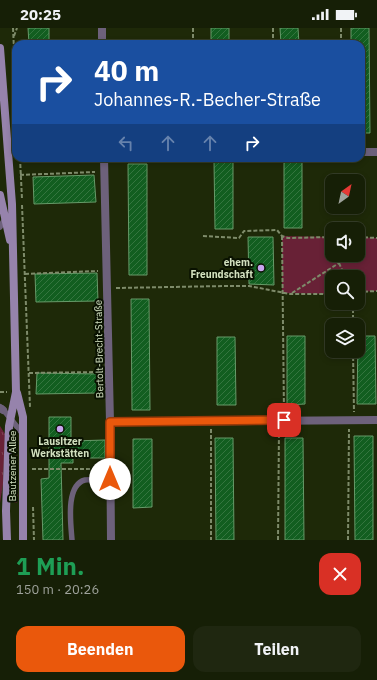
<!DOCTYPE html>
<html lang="de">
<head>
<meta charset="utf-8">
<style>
  :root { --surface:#161f06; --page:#1f2710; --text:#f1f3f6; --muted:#9ea29b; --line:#353d28; --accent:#ea580c }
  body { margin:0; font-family:"IBM Plex Sans",sans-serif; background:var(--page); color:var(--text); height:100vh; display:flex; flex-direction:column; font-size:15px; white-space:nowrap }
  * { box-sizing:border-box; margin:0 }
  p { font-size:13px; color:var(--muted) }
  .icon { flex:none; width:22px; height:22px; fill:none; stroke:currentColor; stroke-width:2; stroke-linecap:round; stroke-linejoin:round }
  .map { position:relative; height:512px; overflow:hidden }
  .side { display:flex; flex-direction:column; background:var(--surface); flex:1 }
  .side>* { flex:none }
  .top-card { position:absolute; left:12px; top:12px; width:353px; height:122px; border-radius:12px; box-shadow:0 2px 6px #0003,0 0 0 1px var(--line); background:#1a4fa0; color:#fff; overflow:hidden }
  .needle { width:26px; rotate:33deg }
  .controls { position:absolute; left:325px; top:146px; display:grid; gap:8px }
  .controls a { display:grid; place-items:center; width:40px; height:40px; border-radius:8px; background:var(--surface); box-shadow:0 2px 6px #0003,0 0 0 1px var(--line); font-size:20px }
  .pin { position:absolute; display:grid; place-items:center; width:34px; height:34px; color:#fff; margin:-17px; border-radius:8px; box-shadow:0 2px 6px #0006 }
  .me { position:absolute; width:44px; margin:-22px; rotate:0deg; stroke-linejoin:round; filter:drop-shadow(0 0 3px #0008) }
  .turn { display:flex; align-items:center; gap:14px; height:84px; padding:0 16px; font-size:18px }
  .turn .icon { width:52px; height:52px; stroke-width:2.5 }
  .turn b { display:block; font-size:28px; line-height:34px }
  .lanes { display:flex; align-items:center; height:38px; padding:0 16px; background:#0003; justify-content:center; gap:20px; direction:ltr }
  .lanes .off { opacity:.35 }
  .round { display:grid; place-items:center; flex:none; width:42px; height:42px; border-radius:12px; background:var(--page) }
  .summary { display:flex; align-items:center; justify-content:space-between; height:68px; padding:0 16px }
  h1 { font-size:24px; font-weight:800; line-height:30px; color:#1e9e55 }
  .button { display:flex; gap:8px; margin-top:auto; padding:8px 16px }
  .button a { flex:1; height:46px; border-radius:12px; background:var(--accent); color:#fff; font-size:16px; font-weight:800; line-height:46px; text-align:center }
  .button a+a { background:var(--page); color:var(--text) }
  .status { display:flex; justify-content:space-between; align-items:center; height:28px; padding:0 20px; background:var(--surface); direction:ltr }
  .status svg { height:11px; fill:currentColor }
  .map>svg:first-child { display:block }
  .grass { fill:url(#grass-tufts) }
  .park { fill:#682136 }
  .building { fill:url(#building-hatch); stroke:#669b69 }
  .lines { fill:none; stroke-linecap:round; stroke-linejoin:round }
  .path { stroke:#7e8b6a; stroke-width:2; stroke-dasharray:4 2; stroke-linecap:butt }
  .lane { stroke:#6d617b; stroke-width:5.5 }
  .street { stroke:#6d617b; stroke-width:8 }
  .secondary { stroke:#9683ac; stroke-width:8 }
  .route-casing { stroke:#983908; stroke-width:10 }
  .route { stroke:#ea580c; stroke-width:7 }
  .poi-dot { fill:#c8a5ee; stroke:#091100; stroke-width:1.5 }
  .labels { text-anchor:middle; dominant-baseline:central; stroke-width:4; stroke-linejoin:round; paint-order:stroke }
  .poi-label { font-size:10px; font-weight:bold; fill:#d2e0bf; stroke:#091100; text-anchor:end }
  .street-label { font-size:10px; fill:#d2e0bf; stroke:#091100 }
</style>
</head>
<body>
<div class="status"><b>20:25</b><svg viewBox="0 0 49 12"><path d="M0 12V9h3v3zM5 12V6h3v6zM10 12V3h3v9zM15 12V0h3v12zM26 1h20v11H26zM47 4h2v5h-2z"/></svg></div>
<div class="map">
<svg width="377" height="512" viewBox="0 0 377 512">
  <defs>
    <pattern id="grass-tufts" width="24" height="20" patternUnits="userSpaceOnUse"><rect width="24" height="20" fill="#682136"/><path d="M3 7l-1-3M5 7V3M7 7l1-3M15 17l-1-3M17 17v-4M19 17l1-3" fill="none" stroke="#7d4151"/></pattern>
    <pattern id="building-hatch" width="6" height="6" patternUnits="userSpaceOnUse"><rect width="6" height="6" fill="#125e20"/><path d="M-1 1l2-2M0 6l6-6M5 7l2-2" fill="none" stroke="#34753f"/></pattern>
  </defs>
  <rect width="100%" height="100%" fill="#1e2908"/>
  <path class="grass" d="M0,398L5,406L3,456L0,475Z
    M16,419L18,473L16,475L14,474L13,467Z"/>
  <path class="park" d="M282,208L332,209V227H358V209L377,210V263L358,264V249H332V266L282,265Z"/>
  <path class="building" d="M28,0H49V16H29Z
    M211,0H229V16H211Z
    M280,0H298L299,16H281Z
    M351,0H369L370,105H361V16H351Z
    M284,132H302V200H284Z
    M214,133H233V201H215Z
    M128,136H147V247H129Z
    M94,147L96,174L34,176L33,149Z
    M248,209H273L274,257L249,256Z
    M97,245L98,273L36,274L35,246Z
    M131,271H149L150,382H132Z
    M287,308H305V376L287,377Z
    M358,308H375L376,376H357Z
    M217,309H235L236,377H217Z
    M37,345L99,346L98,365L36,366Z
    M49,389H71V413L105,412V430H73V435H61L63,512H43L41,451L49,450Z
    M354,408H373V512H355Z
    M215,410H233L234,512H216Z
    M285,410H303L304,512H285Z
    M133,411H152V479L133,480Z"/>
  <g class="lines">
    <path class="path" d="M13,0L16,65
      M193,0V16
      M273,0V16
      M341,0V16
      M14,8L17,0
      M20,130L22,171
      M20,147L95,144
      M22,177L30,379
      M203,208L239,210L244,203L277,202L282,208L288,210L332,209
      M282,208L284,385
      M358,209L377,210
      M339,235L345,249
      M25,246L98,243
      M116,260L225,258H249L290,266H332
      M358,264L377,263
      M292,265L339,235L342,227
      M353,275V297
      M353,323L354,384
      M29,345L100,344
      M0,364H7
      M211,401V512
      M32,441H103
      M33,479L34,512
      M278,512L279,401
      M348,512L349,401"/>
    <path class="lane" d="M0,199L6,189
      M2,380L22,405
      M72,512C71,497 65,457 85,452C93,451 102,452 110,451"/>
    <path class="street" d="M102,0V16
      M361,124H377
      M104,130L110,394L111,512
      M0,380L3,382
      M110,394L377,392"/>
    <path class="secondary" d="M0,20L12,176L16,364L9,398L6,483L7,512
      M0,167L10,212
      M17,365L23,389V512"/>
  </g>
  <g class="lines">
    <g class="route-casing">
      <path id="route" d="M110,451V394L284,392"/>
    </g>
    <use href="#route" class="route"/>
  </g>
  <g class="poi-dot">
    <circle cx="261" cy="240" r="4"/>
    <circle cx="60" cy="401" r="4"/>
  </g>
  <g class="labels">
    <g class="poi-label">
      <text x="253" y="234">ehem.<tspan x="253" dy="12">Freundschaft</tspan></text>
      <text x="60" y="413" text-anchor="middle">Lausitzer<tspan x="60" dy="12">Werkstätten</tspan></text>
    </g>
    <g class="street-label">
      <text transform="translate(99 321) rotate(-91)">Bertolt-Brecht-Straße</text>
      <text transform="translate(12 438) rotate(-90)">Bautzener Allee</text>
    </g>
  </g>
</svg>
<div class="controls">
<a><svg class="needle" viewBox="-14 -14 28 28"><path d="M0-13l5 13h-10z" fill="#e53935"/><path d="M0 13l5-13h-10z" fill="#9ea29b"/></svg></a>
<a><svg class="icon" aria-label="sound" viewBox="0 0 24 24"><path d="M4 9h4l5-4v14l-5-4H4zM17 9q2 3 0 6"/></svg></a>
<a><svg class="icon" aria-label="search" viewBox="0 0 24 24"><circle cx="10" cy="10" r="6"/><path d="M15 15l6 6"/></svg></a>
<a><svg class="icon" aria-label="layers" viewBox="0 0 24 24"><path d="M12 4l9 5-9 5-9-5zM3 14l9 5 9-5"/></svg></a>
</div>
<div class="pin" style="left:284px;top:392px;background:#d93025"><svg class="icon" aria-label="arrive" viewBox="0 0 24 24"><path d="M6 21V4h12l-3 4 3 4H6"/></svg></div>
<svg class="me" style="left:110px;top:451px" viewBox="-20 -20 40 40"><circle r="19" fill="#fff"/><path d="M0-13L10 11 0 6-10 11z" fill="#ea580c"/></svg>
<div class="top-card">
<div class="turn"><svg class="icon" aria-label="right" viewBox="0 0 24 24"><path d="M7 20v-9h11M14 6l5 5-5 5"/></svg><div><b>40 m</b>Johannes-R.-Becher-Straße</div></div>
<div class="lanes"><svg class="icon off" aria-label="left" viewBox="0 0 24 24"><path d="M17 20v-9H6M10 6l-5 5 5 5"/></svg><svg class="icon off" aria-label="ahead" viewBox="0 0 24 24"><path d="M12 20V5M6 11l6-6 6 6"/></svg><svg class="icon off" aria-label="ahead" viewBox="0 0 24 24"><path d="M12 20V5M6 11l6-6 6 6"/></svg><svg class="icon" aria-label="right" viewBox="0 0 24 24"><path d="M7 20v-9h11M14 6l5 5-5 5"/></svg></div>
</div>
</div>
<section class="side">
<div class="summary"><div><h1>1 Min.</h1><p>150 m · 20:26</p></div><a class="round" style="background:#d93025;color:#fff"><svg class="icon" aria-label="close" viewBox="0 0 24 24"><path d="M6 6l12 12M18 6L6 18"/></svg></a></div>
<div class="button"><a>Beenden</a><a>Teilen</a></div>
</section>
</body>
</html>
